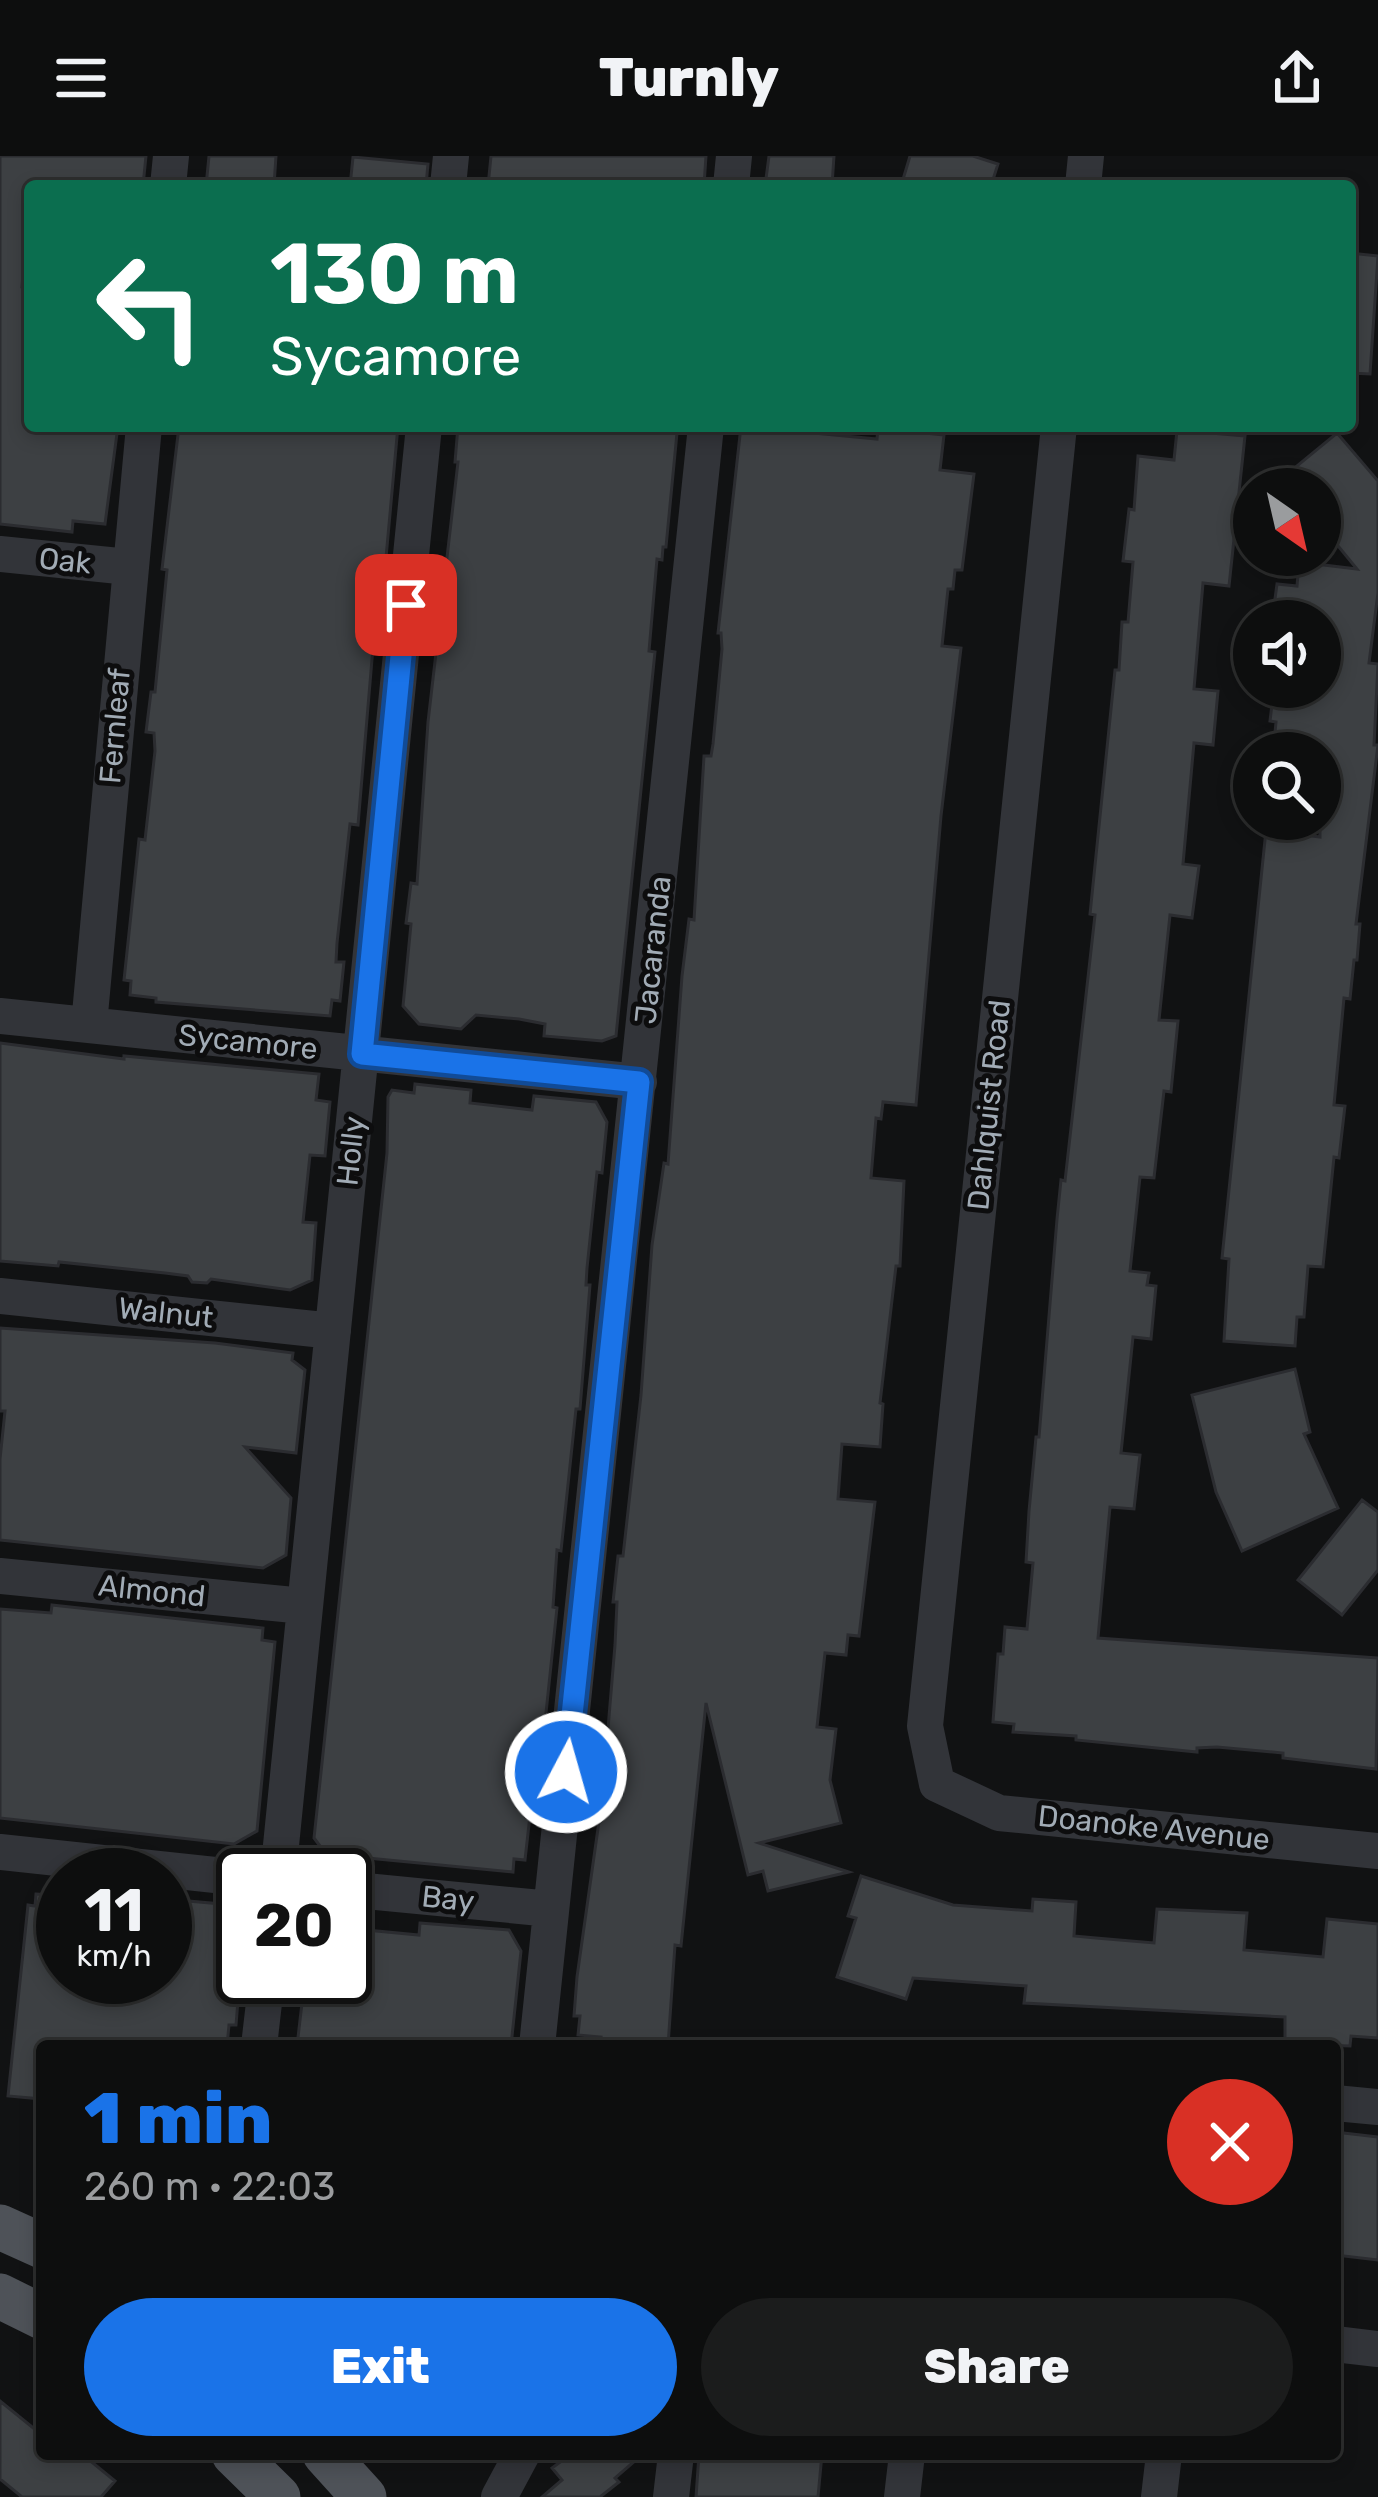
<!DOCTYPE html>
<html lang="en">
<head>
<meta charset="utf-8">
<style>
  :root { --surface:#0d0e0e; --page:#1b1c1c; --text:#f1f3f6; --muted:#9a9c9e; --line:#2d2e2e; --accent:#1a73e8 }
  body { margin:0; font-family:Rubik,sans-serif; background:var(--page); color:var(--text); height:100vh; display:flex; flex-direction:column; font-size:45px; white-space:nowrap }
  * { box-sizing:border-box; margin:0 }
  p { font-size:39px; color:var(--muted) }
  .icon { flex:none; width:66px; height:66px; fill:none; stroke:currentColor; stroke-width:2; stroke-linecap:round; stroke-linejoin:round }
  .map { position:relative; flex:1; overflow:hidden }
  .side { position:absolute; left:36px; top:1884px; width:1305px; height:420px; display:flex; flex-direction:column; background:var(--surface); border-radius:12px; box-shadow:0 6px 18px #0003,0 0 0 3px var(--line) }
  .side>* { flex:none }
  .banner { position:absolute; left:24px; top:24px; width:1332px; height:252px; border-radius:12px; box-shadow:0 6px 18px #0003,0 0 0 3px var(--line); background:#0b6e4f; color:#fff; overflow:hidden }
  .needle { width:78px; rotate:146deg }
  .controls { position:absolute; left:1233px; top:312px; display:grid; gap:24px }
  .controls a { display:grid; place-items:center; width:108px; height:108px; border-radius:50%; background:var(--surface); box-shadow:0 6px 18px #0003,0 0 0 3px var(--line); font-size:60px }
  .speed { position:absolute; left:36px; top:1692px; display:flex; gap:24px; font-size:60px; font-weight:700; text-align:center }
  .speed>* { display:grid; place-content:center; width:156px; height:156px; border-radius:50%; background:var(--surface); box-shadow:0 6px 18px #0003,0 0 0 3px var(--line); line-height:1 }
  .speed small { font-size:30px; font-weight:400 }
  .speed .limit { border:6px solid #111; border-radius:18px; background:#fff; color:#111 }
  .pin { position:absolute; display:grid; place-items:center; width:102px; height:102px; color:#fff; margin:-51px; border-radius:24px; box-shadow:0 6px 18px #0006 }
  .me { position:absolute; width:132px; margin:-66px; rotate:6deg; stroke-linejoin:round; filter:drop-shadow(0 0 9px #0008) }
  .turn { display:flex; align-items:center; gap:42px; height:252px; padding:0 48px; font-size:54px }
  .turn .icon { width:156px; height:156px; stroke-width:2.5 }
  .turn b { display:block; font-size:84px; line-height:102px }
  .round { display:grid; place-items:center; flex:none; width:126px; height:126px; border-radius:63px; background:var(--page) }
  .headline { display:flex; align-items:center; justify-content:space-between; height:204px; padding:0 48px }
  h1 { font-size:72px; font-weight:800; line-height:90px; color:var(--accent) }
  .cta { display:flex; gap:24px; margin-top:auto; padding:24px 48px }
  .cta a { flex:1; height:138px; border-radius:72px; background:var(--accent); color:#fff; font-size:48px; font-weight:800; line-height:138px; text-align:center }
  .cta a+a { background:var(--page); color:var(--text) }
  header { display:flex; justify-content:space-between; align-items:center; height:156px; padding:0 48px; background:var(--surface); font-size:54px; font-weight:800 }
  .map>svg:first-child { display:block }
  .building { fill:#3d4043; stroke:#2b2c30; stroke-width:3 }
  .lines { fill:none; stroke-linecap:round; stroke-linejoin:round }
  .minor { stroke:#323439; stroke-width:36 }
  .major { stroke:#4e5258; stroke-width:45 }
  .route-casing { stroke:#114b97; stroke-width:30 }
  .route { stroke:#1a73e8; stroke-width:21 }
  .labels { text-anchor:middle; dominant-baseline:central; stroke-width:10; stroke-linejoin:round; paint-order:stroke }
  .street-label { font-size:30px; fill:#a1abb5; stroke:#0d0d0e }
</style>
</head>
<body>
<header><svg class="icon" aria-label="menu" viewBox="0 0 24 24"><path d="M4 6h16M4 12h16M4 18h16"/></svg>Turnly<svg class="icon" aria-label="share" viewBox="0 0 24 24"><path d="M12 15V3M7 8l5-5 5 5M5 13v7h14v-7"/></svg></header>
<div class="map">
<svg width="1378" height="2341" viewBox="0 0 1378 2341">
  <rect width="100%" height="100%" fill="#111213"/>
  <path class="building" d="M0,0H146L143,30H30L22,131L30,132V270H118L105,368L73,365L72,376L0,368Z
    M209,0H276L274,30H206Z
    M491,0H706L704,30H488Z
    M769,0H834L832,30H765Z
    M910,0H973L998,8L991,30H901Z
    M353,1L428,8L426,30H350Z
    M1350,97L1378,100L1370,218L1350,217Z
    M179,270H398L381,457L376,456L358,669L350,668L337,787L336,806H344L340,845L332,844L330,860L156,846V842L130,839L131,825L124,824L139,683L145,684L155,595L154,577L146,576L151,536H155L167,414L162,413Z
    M458,270H608L677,277L666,391H663L662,404L657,403L649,495L655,496L616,880L602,885L544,880L545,868L519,863L476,859L461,873L419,868L403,850L411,768L406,767L411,727L417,728L428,566L458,306H455Z
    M741,270L877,283L878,272L944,279L940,314L974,318L962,414H955L953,433H948L942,490L961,492L941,660L916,949L883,946L881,963L876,962L871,1022L904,1025L900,1110H896L880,1247L883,1248L880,1291L842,1288L838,1343L875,1346L859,1480L848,1479L846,1499L825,1497L817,1571L836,1573L830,1624L841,1667L759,1687L849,1716L768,1735L763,1715L748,1719L706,1547L681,1790L675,1789L668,1890H600L601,1881L578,1879L580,1860H574L577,1821L602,1644L615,1489L617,1446H613L618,1400H623L641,1239L652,1089L664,1007L668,1008L682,820L689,763L694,764L704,600H711L713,588L722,493L721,477H718Z
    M1177,274L1245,280L1229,430L1203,427L1194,533L1218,535L1213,589L1194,587L1183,708L1199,710L1192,762L1170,759L1159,864L1178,865L1171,936L1164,935L1154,1022L1140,1021L1130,1115L1149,1117L1147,1129L1156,1130L1151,1183L1133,1181L1121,1297L1140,1299L1134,1353L1110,1351L1098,1482L1378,1502L1376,1613L1283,1602V1597L1217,1591L1197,1592V1596L1076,1584V1580L1013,1576L1014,1568L993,1566L998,1498H1003L1005,1471L1027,1473L1033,1407L1026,1406L1029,1355L1036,1281H1039L1057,1063L1061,1024L1065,1025L1084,857L1095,759L1090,758L1115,514H1119L1122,466H1128L1133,406L1123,405L1129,353L1134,354L1138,300L1174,304Z
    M1337,277L1378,325V437L1369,507L1378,508L1374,589H1378L1356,768H1360L1357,804H1354L1350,843L1344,842L1334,949L1345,950L1339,1002L1334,1001L1323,1111L1308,1110L1304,1161H1297L1295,1190L1224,1185L1229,1103L1222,1102L1266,674L1320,681V597H1273L1276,566L1270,565L1274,531H1320V465H1272L1277,428L1297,430L1299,406L1357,413L1320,368V333H1269Z
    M0,887L124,903V900L319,918L316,944L330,946L325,1000L310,999L303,1066L316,1067L312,1124L290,1134L211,1123L207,1127L192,1126L188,1120L165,1117L59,1106L58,1110L0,1105Z
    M415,928L471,934L470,947L532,954L534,940L596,946L607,966L602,1017L597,1016L587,1112L586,1129H590L580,1253H576L561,1395L557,1394L553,1451L557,1452L539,1624H534L525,1704L514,1703L513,1716L326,1698L314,1682L387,997L388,941L392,934L414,937Z
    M0,1172L215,1187L293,1197L292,1204L305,1214L296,1297L245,1291L291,1342L286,1399L263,1412L0,1384V1303L5,1255H0Z
    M1295,1213L1310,1276L1304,1278L1338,1352L1242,1395L1216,1336L1192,1239Z
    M1362,1344L1378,1356V1414L1342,1459L1298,1424Z
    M52,1449L263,1472L262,1484L275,1486L257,1675L234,1688L0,1662V1453L51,1457Z
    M861,1720L953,1749L1032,1755L1033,1743L1076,1746L1074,1780L1096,1782L1154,1787L1157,1753L1247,1757L1244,1794L1323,1801L1327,1763L1378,1768V1882L1351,1880L1350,1890L1285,1888V1861L1024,1847L1026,1830L913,1822L906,1843L837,1821L856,1762L848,1760Z
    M36,1738L63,1740V1821H165V1743L233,1749L243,1761V1784L236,1869H229L227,1890H42V1943L8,1940L28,1749L35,1750Z
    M420,1767L509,1774L521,1795L511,1890H297L305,1821H345V1772L419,1779Z
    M1335,1976L1378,1981V2104L1335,2099Z
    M0,2245L42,2279V2298H82L115,2325L101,2341H22L0,2323Z
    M571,2298H643L615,2322L619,2326L600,2341H542L562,2324L552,2312Z
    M699,2298H822L818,2341H696Z"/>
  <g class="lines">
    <path class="minor" d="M168,30L171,0
      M448,30L451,0
      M731,30L734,0
      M1083,30L1086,0
      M1059,270L925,1570L937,1628L999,1657L1378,1695
      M0,398L129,411
      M0,860L639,926
      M89,869L144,270
      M0,1140L333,1175
      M0,1420L304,1450
      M0,1696L243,1722
      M278,1719L424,270
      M345,1733L551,1753
      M259,1890L267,1821
      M537,1890L706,270
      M1335,1947L1378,1951
      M1335,2188L1378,2193
      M499,2341L522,2298
      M671,2341L676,2298
      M902,2341L907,2298
      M1159,2341L1164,2298"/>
    <path class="major" d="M0,2071L42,2090
      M0,2140L42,2161
      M234,2298L278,2341
      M325,2298L364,2341"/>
  </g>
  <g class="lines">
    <g class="route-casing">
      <path id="route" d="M406,449L362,898L639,926L566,1616"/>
    </g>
    <use href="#route" class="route"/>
  </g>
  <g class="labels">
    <g class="street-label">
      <text transform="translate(65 405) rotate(6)">Oak</text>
      <text transform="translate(115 570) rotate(-85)">Fernleaf</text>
      <text transform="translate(653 794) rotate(-84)">Jacaranda</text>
      <text transform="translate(248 886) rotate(6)">Sycamore</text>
      <text transform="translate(989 949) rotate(-84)">Dahlquist Road</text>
      <text transform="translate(351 995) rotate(-84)">Holly</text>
      <text transform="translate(166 1157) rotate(6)">Walnut</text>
      <text transform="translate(152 1435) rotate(6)">Almond</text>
      <text transform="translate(1154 1672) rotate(6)">Doanoke Avenue</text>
      <text transform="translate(448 1743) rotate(6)">Bay</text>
    </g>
  </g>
</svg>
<div class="controls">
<a><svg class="needle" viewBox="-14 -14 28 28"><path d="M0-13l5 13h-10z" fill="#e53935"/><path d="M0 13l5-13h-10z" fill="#9a9c9e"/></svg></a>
<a><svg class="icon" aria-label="sound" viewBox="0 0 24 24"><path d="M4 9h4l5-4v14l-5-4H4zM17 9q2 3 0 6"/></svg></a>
<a><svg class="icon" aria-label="search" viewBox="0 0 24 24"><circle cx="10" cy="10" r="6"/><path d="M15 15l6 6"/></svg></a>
</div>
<div class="speed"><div>11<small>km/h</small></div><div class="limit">20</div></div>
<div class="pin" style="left:406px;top:449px;background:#d93025"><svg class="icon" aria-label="arrive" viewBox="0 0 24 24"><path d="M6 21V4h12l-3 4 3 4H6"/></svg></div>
<svg class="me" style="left:566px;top:1616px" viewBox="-20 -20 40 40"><circle r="17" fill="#1a73e8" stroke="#fff" stroke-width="3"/><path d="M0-11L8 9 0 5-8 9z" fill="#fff"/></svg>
<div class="banner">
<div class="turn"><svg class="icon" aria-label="left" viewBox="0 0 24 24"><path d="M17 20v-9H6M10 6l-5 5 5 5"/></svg><div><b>130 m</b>Sycamore</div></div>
</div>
<section class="side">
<div class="headline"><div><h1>1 min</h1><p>260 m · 22:03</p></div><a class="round" style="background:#d93025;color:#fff"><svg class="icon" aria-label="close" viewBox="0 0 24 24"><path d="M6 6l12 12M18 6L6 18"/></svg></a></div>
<div class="cta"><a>Exit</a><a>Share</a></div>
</section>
</div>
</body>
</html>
